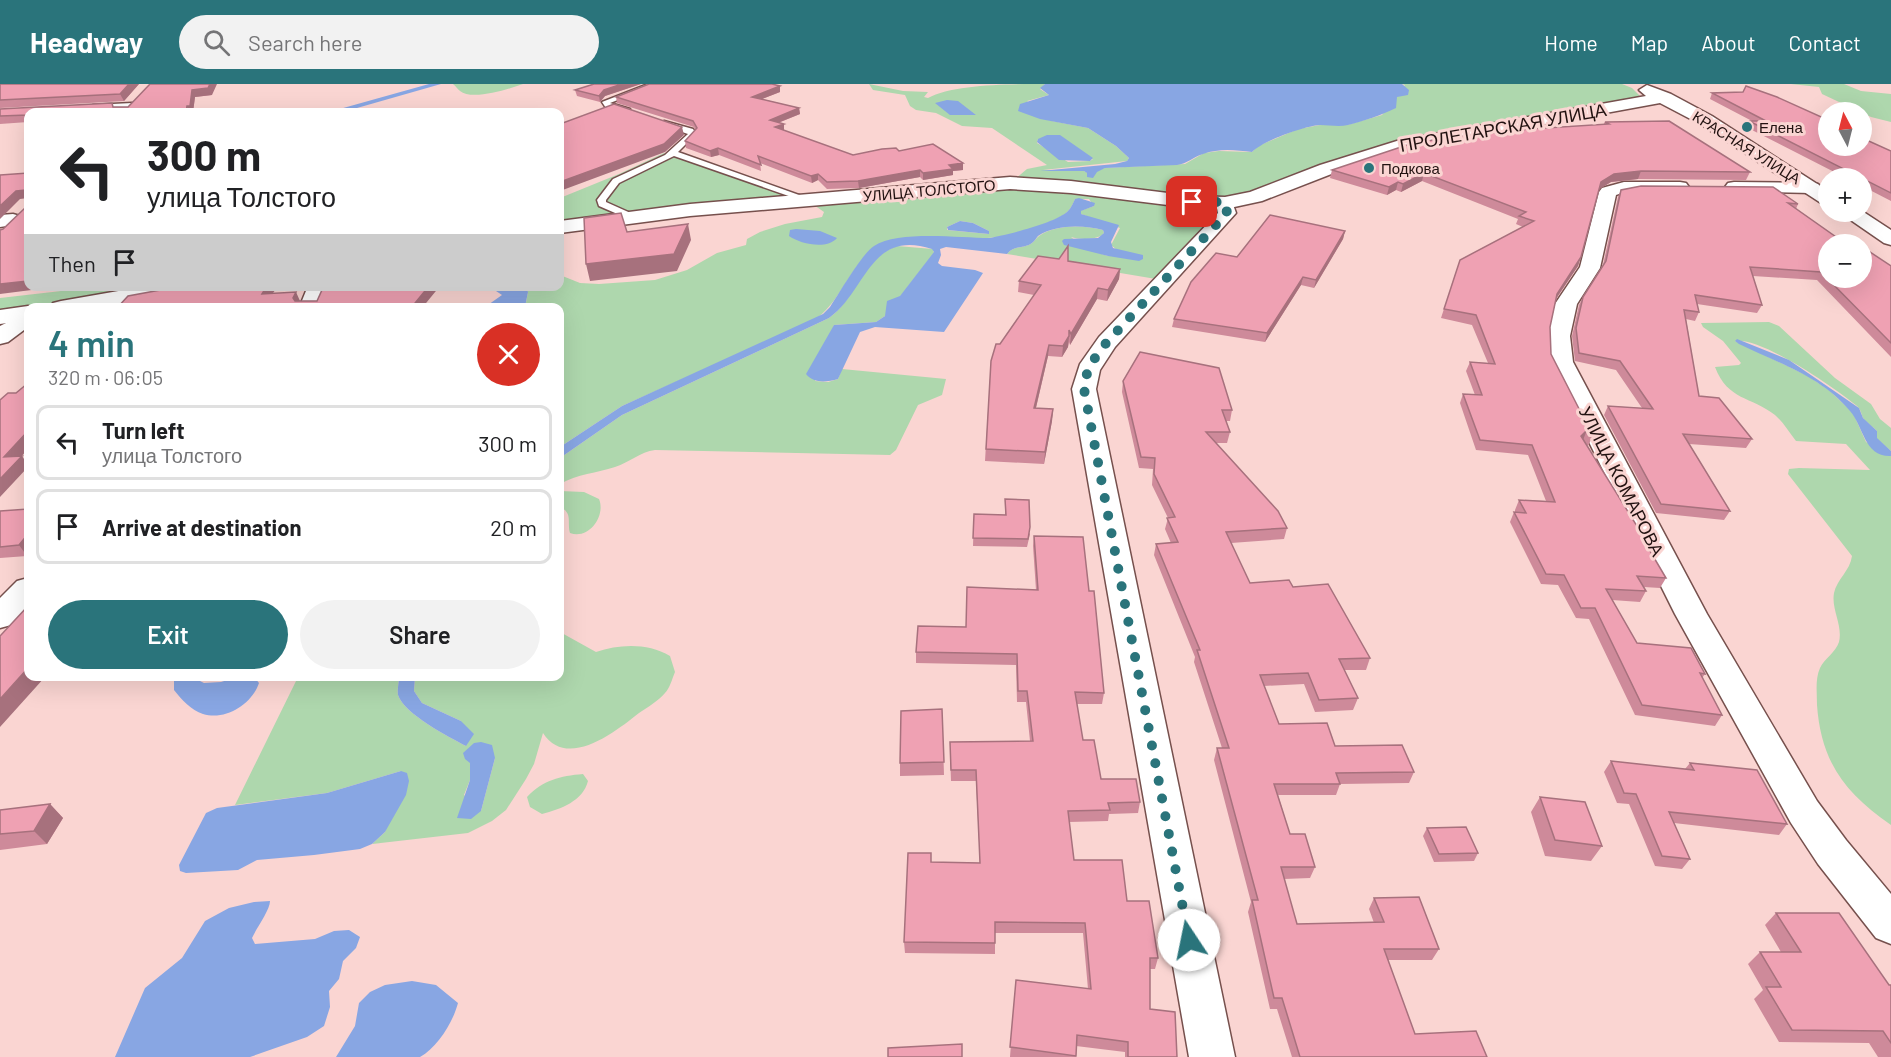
<!DOCTYPE html>
<html lang="en">
<head>
<meta charset="utf-8">
<style>
  :root { --surface:#fff; --page:#f2f2f2; --text:#202124; --muted:#757577; --line:#e0e0e0; --accent:#2a747b }
  body { margin:0; font-family:Barlow,sans-serif; background:var(--page); color:var(--text); height:100vh; display:flex; flex-direction:column; font-size:22px; white-space:nowrap }
  * { box-sizing:border-box; margin:0 }
  p { font-size:20px; color:var(--muted) }
  .icon { flex:none; width:33px; height:33px; fill:none; stroke:currentColor; stroke-width:2; stroke-linecap:round; stroke-linejoin:round }
  .map { position:relative; flex:1; overflow:hidden }
  .side { position:absolute; left:24px; top:219px; width:540px; height:378px; display:flex; flex-direction:column; background:var(--surface); border-radius:12px; box-shadow:0 6px 24px #0002 }
  .side>* { flex:none }
  .hud { position:absolute; left:24px; top:24px; width:540px; height:183px; border-radius:12px; box-shadow:0 6px 24px #0002; background:#fff; color:var(--text); overflow:hidden }
  .needle { width:39px; rotate:353deg }
  .tools { position:absolute; left:1818px; top:18px; display:grid; gap:12px }
  .tools a { display:grid; place-items:center; width:54px; height:54px; border-radius:50%; background:var(--surface); box-shadow:0 6px 24px #0002; font-size:30px }
  .pin { position:absolute; display:grid; place-items:center; width:51px; height:51px; color:#fff; margin:-26px; border-radius:12px; box-shadow:0 3px 9px #0006 }
  .me { position:absolute; width:66px; margin:-33px; rotate:349deg; stroke-linejoin:round; filter:drop-shadow(0 0 4px #0008) }
  .turn { display:flex; align-items:center; gap:21px; height:126px; padding:0 24px; font-size:27px }
  .turn .icon { width:78px; height:78px; stroke-width:2.5 }
  .turn b { display:block; font-size:42px; line-height:51px }
  .then { display:flex; align-items:center; height:57px; padding:0 24px; background:#0003; gap:12px; font-size:22px }
  .round { display:grid; place-items:center; flex:none; width:63px; height:63px; border-radius:32px; background:var(--page) }
  .headline { display:flex; align-items:center; justify-content:space-between; height:102px; padding:0 24px }
  h1 { font-size:36px; font-weight:600; line-height:45px; color:var(--accent) }
  .action { display:flex; gap:12px; margin-top:auto; padding:12px 24px }
  .action a { flex:1; height:69px; border-radius:36px; background:var(--accent); color:#fff; font-size:24px; font-weight:600; line-height:69px; text-align:center }
  .action a+a { background:var(--page); color:var(--text) }
  ul { padding:0; list-style:none }
  li { display:flex; align-items:center; gap:18px; height:75px; margin:0 12px 9px; padding:0 12px; border:3px solid var(--line); border-radius:12px }
  li div { flex:1 }
  li b { display:block; font-size:22px }
  li em { font-style:normal }
  header { display:flex; align-items:center; gap:36px; box-sizing:border-box; height:84px; padding:0 30px; background:var(--accent); color:#fff }
  header strong { font-size:28px }
  nav { display:flex; gap:33px; margin-inline-start:auto; font-size:21px }
  .search { width:420px; height:54px; background:var(--page); display:flex; align-items:center; gap:15px; box-sizing:border-box; padding:0 21px; border-radius:33px; color:var(--muted); font-size:22px }
  .map>svg:first-child { display:block }
  .green { fill:#aed7ad; fill-rule:evenodd }
  .water { fill:#88a6e3 }
  .lines { fill:none; stroke-linecap:round; stroke-linejoin:round }
  .lane-casing { stroke:#76504d; stroke-width:3 }
  .street-casing { stroke:#76504d; stroke-width:3 }
  .secondary-casing { stroke:#76504d; stroke-width:3 }
  .lane { fill:#fff; fill-rule:evenodd }
  .street { fill:#fff; fill-rule:evenodd }
  .secondary { fill:#fff; fill-rule:evenodd }
  .wall { fill:#ce8a9a }
  .shaded-wall { fill:#a7717d }
  .building { fill:#efa1b3; stroke:#a7717d; stroke-width:1.5 }
  .route { stroke:#2a747b; stroke-width:10; stroke-dasharray:0 18 }
  .poi-dot { fill:#2a747b; stroke:#fad5d2; stroke-width:2 }
  .labels { text-anchor:middle; dominant-baseline:central; stroke-width:6; stroke-linejoin:round; paint-order:stroke }
  .far-poi-label { font-size:15px; fill:#221211; stroke:#fad5d2; text-anchor:start }
  .far-street-label { font-size:15px; fill:#221211; stroke:#fad5d2 }
  .street-label { font-size:18px; fill:#221211; stroke:#fad5d2 }
</style>
</head>
<body>
<header>
<strong>Headway</strong>
<div class="search"><svg class="icon" aria-label="search" viewBox="0 0 24 24"><circle cx="10" cy="10" r="6"/><path d="M15 15l6 6"/></svg>Search here</div>
<nav><a>Home</a><a>Map</a><a>About</a><a>Contact</a></nav>
</header>
<div class="map">
<svg width="1891" height="973" viewBox="0 0 1891 973">
  <rect width="100%" height="100%" fill="#fad5d2"/>
  <path class="green" d="M448,0H523C509,5 472,17 460,7C457,5 456,2 453,0Z
    M869,0L903,7L928,8L924,13L928,14C952,0 1013,0 1045,0L1040,5L1049,11L1027,17L1052,37L1088,44L1116,62L1129,74L1127,77L1043,86L1084,87L1088,89L1105,84L1185,80L1204,69L1219,67L1252,68L1258,62L1298,45L1320,41H1347L1382,31L1405,1L1402,0H1622L1632,4L1640,12L1636,15L1415,54L1246,112L1223,115L1014,96L1027,85L1047,81L992,44L962,42L936,29L916,26L910,22L905,11L873,6ZM1038,55L1093,75L1090,77L1068,78L1037,59Z
    M1791,0H1844L1861,7L1891,10V38L1871,33L1822,10L1819,3Z
    M664,69L796,114L643,128L560,140V114L619,90Z
    M1019,102L1201,123L1207,125L1214,134L1156,195L1007,170C1014,161 1024,165 1032,159C1035,157 1036,154 1039,152C1056,140 1084,141 1103,146L1104,149C1099,156 1080,156 1071,153L1086,165L1108,172L1117,166L1111,161L1120,144L1081,130L1080,127L1094,122L1089,115H1075C1073,120 1070,126 1065,130C1049,141 1007,153 987,154C956,156 927,150 896,155C854,161 847,215 814,236L622,322L560,363V224H525L528,208L526,203L560,202V191L580,199L599,200L655,196L687,186L717,169L746,161L747,155L760,148L785,140L822,133L824,128L811,119ZM960,137L973,139L989,147V150L947,146V143Z
    M897,162L933,165L934,169L885,232L876,238L834,241L815,297L828,298L838,295L842,285L946,295L942,311L918,321L896,366L890,371L655,366C640,368 630,378 615,383C597,389 577,390 560,400V374L622,331L829,234C856,215 863,173 897,162Z
    M96,203H172L0,229V214Z
    M1769,238L1779,242L1835,294L1871,320L1880,335L1891,344V367L1876,354L1877,347C1873,343 1866,338 1863,334C1861,329 1861,326 1857,322C1835,304 1762,253 1735,257L1808,292L1830,307L1853,329L1866,358L1891,372V741C1845,709 1821,678 1817,621C1817,609 1815,595 1820,584C1824,575 1836,568 1839,558C1843,541 1831,525 1834,509C1837,495 1850,487 1852,472L1788,390L1789,385L1799,384L1870,386L1846,360L1796,357C1789,348 1783,338 1775,331C1751,312 1728,317 1715,283L1739,281L1741,279L1723,257L1703,243L1701,239Z
    M560,407L584,408L599,415C606,432 589,456 570,449C567,438 573,429 560,423Z
    M560,548L596,568C620,560 648,559 670,572L675,588C672,595 670,604 665,609C658,617 648,623 639,629C615,648 567,686 543,649L534,680L526,695L506,726L492,737L468,749L372,760L385,748L401,687L327,709L235,721L298,593H399C399,598 397,606 398,611C404,630 449,653 466,662L461,637L422,619L414,607L415,593L560,592ZM495,674L481,727L464,711L470,696V679Z
    M583,690L588,697C583,717 561,725 542,730L530,723L527,713C543,696 560,692 583,690Z"/>
  <path class="water" d="M429,0H441L343,28H329Z
    M1045,0H1402L1409,6L1408,11L1397,13L1396,24C1382,31 1363,37 1348,41C1339,43 1329,41 1320,41C1304,42 1263,57 1252,68C1236,66 1219,64 1203,70C1193,73 1187,80 1177,81L1105,84L1097,88L1093,94L1087,93V89L1084,87H1040L1115,80L1127,77L1129,74L1116,62L1088,44L1040,35L1018,27L1020,20L1049,11L1040,4Z
    M947,16L958,17L976,31H950L935,19Z
    M1047,51H1060L1093,74L1090,77L1059,76L1037,58L1038,55Z
    M1079,114L1095,119L1094,122L1081,127V130L1119,141L1111,158L1113,164L1143,171V175L1139,177L1108,172L1064,161L1062,157L1064,155L1098,154L1104,149L1103,146C1084,141 1056,140 1038,152C1036,154 1035,157 1032,159C1024,165 1014,161 1007,170L946,163L940,165L941,171L938,179L942,182L975,186L983,189L944,248L875,243L860,248L838,295C827,298 814,300 806,290L834,241L876,238L885,232L887,217L900,212L934,168L932,165C869,145 867,207 829,234L622,331L560,374V363L622,322L823,230L830,223C840,208 861,171 874,162C898,146 960,154 989,154C1006,151 1056,139 1068,127C1071,124 1073,119 1075,115Z
    M960,137L973,139L989,147V150L948,146L947,143Z
    M796,145L820,147L837,154C827,166 800,160 789,152L790,146Z
    M490,203H526L528,208L525,223H485L502,211Z
    M1737,255L1789,276L1859,324L1863,334L1877,347V354L1891,367V372C1864,373 1864,343 1850,327C1821,292 1778,279 1739,260L1735,257Z
    M163,593H192L204,599L221,598L237,593H254L259,599C252,620 226,637 203,630C191,626 182,616 174,606V597Z
    M399,593H415L414,607L422,619L461,637L474,650L466,662C449,653 404,630 398,611C397,606 399,598 399,593Z
    M481,658L492,661L495,674L481,727L471,735L457,734L470,696V679L465,675L463,669L474,659Z
    M401,687L407,689L409,697L406,711L385,748L372,760L360,765L314,771L257,776L238,786L186,789L180,787L179,781L206,729L217,724L327,709Z
    M254,818L270,817C270,826 257,843 252,854L255,860L315,855L334,847L349,846L360,853L356,864L343,877L339,895L329,907L330,923L324,942L307,953L250,973H115L145,904L182,874L205,837L229,824Z
    M412,897L436,901L458,919C453,938 438,963 420,973H336L355,942L359,919L370,908L385,901Z"/>
  <g class="lines">
    <g class="lane-casing">
      <path id="lane" d="M648,0H659L610,19L630,25V29L606,24L602,18Z
        M132,19L135,23L93,25L89,23L93,21Z
        M664,37L693,45L696,50L678,68L813,116L806,118L674,72L619,99L606,116V118L635,131V135H629L599,122L597,116L613,95L665,71L688,50L661,41L660,39Z"/>
    </g>
    <g class="street-casing">
      <path id="street" d="M1624,98H1680L1686,99L1689,103L1686,107L1680,108H1625L1616,111L1600,184L1577,220L1570,252L1573,278L1707,530L1817,717L1846,756L1891,810V860L1876,854L1818,780L1791,739L1675,530L1549,278L1548,252L1555,220L1580,183L1599,108L1602,104Z
        M1734,98L1812,99L1818,100L1821,104L1818,108L1812,109L1728,107L1725,103L1728,99Z
        M1225,114L1231,115L1236,129L1115,263L1100,286L1096,305L1235,973H1189L1072,305L1080,280L1099,253L1215,132L1218,129L1216,119L1219,115Z
        M13,130L20,132L22,136L20,140L0,143V131Z
        M308,202H329L320,224H299Z
        M28,228V243L8,258L0,260V242Z
        M28,494V522L11,541L0,544V514L17,497Z"/>
    </g>
    <g class="secondary-casing">
      <path id="secondary" d="M1647,1L1671,10L1712,32L1828,107V121L1821,119L1700,40L1660,19L1404,66L1334,89L1262,117L1225,125L1192,124L1071,109L1010,105L690,132L560,149V137L690,120L1010,93L1071,97L1192,112L1225,113L1250,108L1320,81L1400,56L1646,12L1639,6Z
        M1862,127L1891,146V161L1884,159L1839,128Z
        M147,202H202L199,207L191,209L105,224H50L53,219L61,217Z
        M28,222L35,224H28V236L0,240V226Z"/>
    </g>
    <use href="#lane" class="lane"/>
    <use href="#street" class="street"/>
    <use href="#secondary" class="secondary"/>
  </g>
  <path class="wall" d="M0,0H139L124,17L0,24Z
    M150,0L212,11L195,13L193,28H28V38L0,40V25L128,23Z
    M594,0H641L605,12L600,18L577,12L575,6Z
    M780,8L762,15L799,24L800,30L778,39L784,47L853,71L899,67L963,86L953,87V91L923,96L920,93L859,104L827,105L818,96L812,99L760,79L761,87L719,71L711,73L686,64L685,57L695,46L694,43L617,19L616,13Z
    M1712,9L1828,62L1891,67V117L1862,102V94H1846L1746,43L1749,37H1752L1710,15Z
    M1605,38L1750,88L1746,96L1638,95L1611,98L1599,105L1578,182L1556,215L1550,243L1551,270L1593,352L1588,362L1584,358L1645,455L1644,457L1666,494L1660,504L1644,503L1646,507L1640,518L1612,516L1637,559L1705,590L1702,594L1722,631L1715,642L1635,631L1589,535L1576,534L1558,501L1541,500L1510,438L1514,428H1515V426L1519,416L1546,417L1528,371L1476,366L1460,319L1463,310L1475,311L1466,287L1470,278L1488,279L1472,241L1441,234L1460,176L1523,143L1516,140L1518,135L1422,97L1401,108L1396,106L1387,111L1330,94L1332,86L1603,41Z
    M1621,106L1798,120L1796,125L1828,160L1891,182V273L1817,196L1753,192L1762,221L1757,229L1697,220L1699,228L1695,237L1686,235L1699,312L1752,355L1746,364L1689,360L1730,427L1724,436L1656,429L1604,331L1608,322L1642,324L1616,286L1575,277L1572,252L1579,221L1583,213L1603,181L1618,113Z
    M1345,147L1343,155L1314,204L1301,201L1265,258L1172,243L1174,235L1237,173Z
    M1068,177L1120,185L1119,195L1107,217L1097,215L1070,261L1069,258L1068,263L1062,273L1048,272L1036,324L1053,325L1052,337L1044,380L985,377L991,277L1000,260L1034,211L1018,208L1019,197Z
    M1123,297L1232,326L1230,337H1226L1230,348L1227,359H1216L1287,444L1284,455L1231,459L1250,499L1293,503L1370,574L1366,586H1344L1358,614L1353,626L1315,628L1304,600L1264,602L1279,640L1335,662L1414,688L1409,699L1340,700L1336,711H1278L1290,750L1315,783L1310,794L1284,795L1297,840L1374,839L1369,825L1374,814L1439,865L1432,876H1388L1415,950L1487,973H1292L1277,925H1270L1248,828L1251,818L1214,676L1217,664H1222L1194,578L1195,573L1154,471L1156,460L1171,459L1165,445L1168,434L1152,401L1153,385L1139,384L1122,308Z
    M1005,415L1030,450L1027,463L973,462L974,430L1005,431Z
    M0,427L27,472L0,474Z
    M1034,452L1089,507L1104,609L1102,620H1077L1083,656L1101,695L1140,718L1138,729L1109,730L1108,737L1069,738L1074,776L1127,817L1158,874L1155,885H1150V925L1177,973H1125V968L1076,962V973H1010L1016,896L1088,905L1083,849H995V870L905,869L904,858L931,778L980,779L976,697H951L950,669L1030,657L1026,618H1017L1016,581L916,579V568L966,543L1036,506L1033,462Z
    M942,625L944,691L900,692V679Z
    M1611,677L1685,685L1690,679L1787,740L1779,751L1674,739L1690,775L1682,785L1655,782L1629,720L1617,719L1604,688Z
    M1540,713L1602,762L1591,777L1545,772L1531,728Z
    M50,720L63,734L47,760L0,766V726Z
    M1427,744L1478,769L1474,777L1434,778L1423,752Z
    M1776,829L1889,901H1891V973H1878L1869,959L1779,958L1754,915L1763,906L1748,880L1760,868H1781L1765,841Z"/>
  <path class="shaded-wall" d="M129,0H139L124,17L120,10Z
    M210,0H217L212,11L195,13L193,28H186L192,6Z
    M622,0H641L605,12L600,18L599,12L604,6Z
    M780,2V8L752,19V13Z
    M799,24L800,30L770,42V36Z
    M784,40V47L775,43Z
    M682,43L684,51L665,68L560,107V98Z
    M718,64L719,71L711,73L710,67Z
    M963,79V86L953,87V91L923,96V89L949,81Z
    M920,86V93L859,104L858,97Z
    M1641,87L1638,95L1611,98L1598,106L1601,98L1614,90Z
    M1424,89L1422,97L1401,108L1403,100Z
    M818,90V96L812,99L811,92Z
    M1398,98L1396,106L1387,111L1389,103Z
    M25,106L28,114L20,115L0,135V122L16,107Z
    M688,140L691,156L677,187L590,197L586,180Z
    M1345,147L1343,155L1314,204L1316,196Z
    M1581,173L1578,182L1553,219L1557,210Z
    M1120,185L1119,195L1107,217L1108,206Z
    M1303,193L1301,201L1265,258L1267,249Z
    M28,197V202H63L0,210V200Z
    M267,202H278L266,219L262,210Z
    M429,202H440L422,224H411Z
    M1098,204L1097,215L1070,261L1071,250Z
    M296,208L300,217L297,223L293,214Z
    M1069,252L1068,263L1062,273L1063,262Z
    M1049,261L1048,272L1033,336L1034,324Z
    M1053,325L1052,337L1044,380L1045,368Z
    M1587,346L1583,356L1581,352Z
    M28,347V365L12,383L22,372L28,381V383L0,413V395L4,373Z
    M28,450V470L27,472L19,461Z
    M28,584V592L45,593L0,643V615Z
    M50,720L63,734L47,760L34,747Z"/>
  <path class="building" d="M0,0H129L120,10L0,16Z
    M150,0H210L208,4L192,6L190,22H187L186,28H80H81H28V31L0,32V25L112,19L113,23H128Z
    M594,0H622L604,6L599,12L575,6Z
    M649,0H772L780,2L752,13L799,24L770,36L784,40L775,43L853,71L882,65L896,64L899,67L933,60L963,79L949,81L953,85L923,89L920,86L858,97L827,98L818,90L811,92L758,72L761,81L718,64L710,67L685,57L697,44L693,37L616,13Z
    M1746,2L1777,13L1828,36V62H1862V54L1891,67V109L1749,37H1766L1712,9L1743,8Z
    M614,20L682,43L664,60L560,98V40Z
    M1669,37L1750,88L1641,87L1614,90L1601,98L1581,173L1557,210L1550,243L1551,270L1593,352L1587,346L1581,352L1645,455H1643L1666,494L1637,492L1646,507L1606,505L1637,559L1691,564L1705,590L1700,589L1722,631L1642,621L1595,524H1581L1564,491L1546,490L1514,428L1526,429L1519,416L1555,418L1532,361L1480,356L1463,310L1482,311L1470,278L1495,280L1476,231L1444,225L1460,176L1534,137L1519,132L1526,128L1424,89L1403,100L1398,98L1389,103L1332,86L1407,61L1443,54L1530,45L1609,40L1605,38Z
    M28,89V197L0,200V146L3,145L25,124V106L16,107L0,122V91Z
    M1641,102L1773,103L1798,120L1788,119L1846,160H1828V194H1862V167L1870,168L1891,182V259L1821,188L1750,183L1762,221L1695,211L1699,228L1684,226L1699,312L1719,314L1752,355L1683,350L1730,427L1661,420L1608,322L1653,325L1620,277L1579,269L1576,244L1583,213L1606,177L1621,106Z
    M621,129L627,148L688,140L674,170L586,180L584,134Z
    M1270,131L1345,147L1316,196L1303,193L1267,249L1174,235L1191,198L1216,169L1237,173Z
    M1068,162V177L1120,185L1108,206L1098,204L1071,250L1069,246V252L1063,262L1049,261L1034,324L1053,325L1045,368L986,365L991,277L996,260H1000L1041,201L1019,197L1038,172L1059,175Z
    M182,202H267L262,210L296,208L293,214L295,217H317L322,206L332,205L333,202H429L411,224H117L128,212Z
    M1140,268L1219,284L1232,326H1222L1230,348H1206L1278,427L1287,444L1226,448L1250,499L1289,496L1293,503L1328,500L1370,574L1339,575L1358,614L1319,616L1308,589L1260,591L1279,640L1327,639L1335,662L1402,661L1414,688L1336,689L1340,700H1274L1290,750H1305L1315,783H1281L1297,840L1384,838L1374,814L1419,813L1439,865H1384L1415,950L1476,947L1487,973H1300L1282,914H1274L1252,816H1258L1217,664H1229L1197,566H1200L1156,460L1178,458L1167,434L1175,433L1154,390L1155,374L1141,373L1123,297Z
    M28,299V347L4,373L22,372L0,395V316L8,309H16Z
    M1005,415L1029,416L1030,443L1028,455L973,454L974,430L1006,431Z
    M28,425V450L19,461L0,463V427Z
    M1034,452L1083,453L1089,507H1094L1104,609L1075,608L1083,656H1094L1101,695H1136L1140,718L1108,719L1110,726L1068,727L1074,776H1122L1127,817H1149L1158,874H1150V925L1175,928L1177,973H1128V958L1077,951L1076,972L1010,963L1016,896L1091,905L1085,839L995,838V859L904,858L908,769H931V778L980,779L976,686H951L950,658L1033,657L1027,607H1018L1017,570L916,568L918,542L966,543L967,503L1038,506Z
    M28,522V584L0,615V552Z
    M942,625L944,678L900,679L901,627Z
    M1611,677L1694,686L1690,679L1757,686L1787,740L1669,728L1690,775L1662,772L1636,710L1624,709Z
    M1540,713L1585,718L1602,762L1555,756Z
    M50,720L34,747L0,750V726Z
    M1466,743L1478,769L1439,770L1427,744Z
    M1776,829H1839L1889,901H1891V959L1883,947L1792,946L1766,903H1781L1760,868H1801Z
    M962,960V973H888V964Z"/>
  <g class="lines">
    <path class="route" d="M1189,856L1084,305C1085,286 1095,273 1107,258L1227,129L1225,118H1192"/>
  </g>
  <g class="poi-dot">
    <circle cx="1747" cy="43" r="6"/>
    <circle cx="1369" cy="84" r="6"/>
  </g>
  <g class="labels">
    <g class="far-poi-label">
      <text x="1759" y="43">Елена</text>
      <text x="1381" y="84">Подкова</text>
    </g>
    <g class="far-street-label">
      <text transform="translate(1747 63) rotate(32)">КРАСНАЯ УЛИЦА</text>
      <text transform="translate(929 106) rotate(-5)">УЛИЦА ТОЛСТОГО</text>
    </g>
    <g class="street-label">
      <text transform="translate(1503 43) rotate(-10)">ПРОЛЕТАРСКАЯ УЛИЦА</text>
      <text transform="translate(1622 397) rotate(63)">УЛИЦА КОМАРОВА</text>
    </g>
  </g>
</svg>
<div class="tools">
<a><svg class="needle" viewBox="-14 -14 28 28"><path d="M0-13l5 13h-10z" fill="#e53935"/><path d="M0 13l5-13h-10z" fill="#757577"/></svg></a>
<a>+</a>
<a>−</a>
</div>
<div class="pin" style="left:1192px;top:118px;background:#d93025"><svg class="icon" aria-label="arrive" viewBox="0 0 24 24"><path d="M6 21V4h12l-3 4 3 4H6"/></svg></div>
<svg class="me" style="left:1189px;top:856px" viewBox="-20 -20 40 40"><circle r="19" fill="#fff"/><path d="M0-13L10 11 0 6-10 11z" fill="#2a747b"/></svg>
<div class="hud">
<div class="turn"><svg class="icon" aria-label="left" viewBox="0 0 24 24"><path d="M17 20v-9H6M10 6l-5 5 5 5"/></svg><div><b>300 m</b>улица Толстого</div></div>
<div class="then">Then<svg class="icon" aria-label="arrive" viewBox="0 0 24 24"><path d="M6 21V4h12l-3 4 3 4H6"/></svg></div>
</div>
<section class="side">
<div class="headline"><div><h1>4 min</h1><p>320 m · 06:05</p></div><a class="round" style="background:#d93025;color:#fff"><svg class="icon" aria-label="close" viewBox="0 0 24 24"><path d="M6 6l12 12M18 6L6 18"/></svg></a></div>
<ul>
<li><svg class="icon" aria-label="left" viewBox="0 0 24 24"><path d="M17 20v-9H6M10 6l-5 5 5 5"/></svg><div><b>Turn left</b><p>улица Толстого</p></div><em>300 m</em></li>
<li><svg class="icon" aria-label="arrive" viewBox="0 0 24 24"><path d="M6 21V4h12l-3 4 3 4H6"/></svg><div><b>Arrive at destination</b></div><em>20 m</em></li>
</ul>
<div class="action"><a>Exit</a><a>Share</a></div>
</section>
</div>
</body>
</html>
